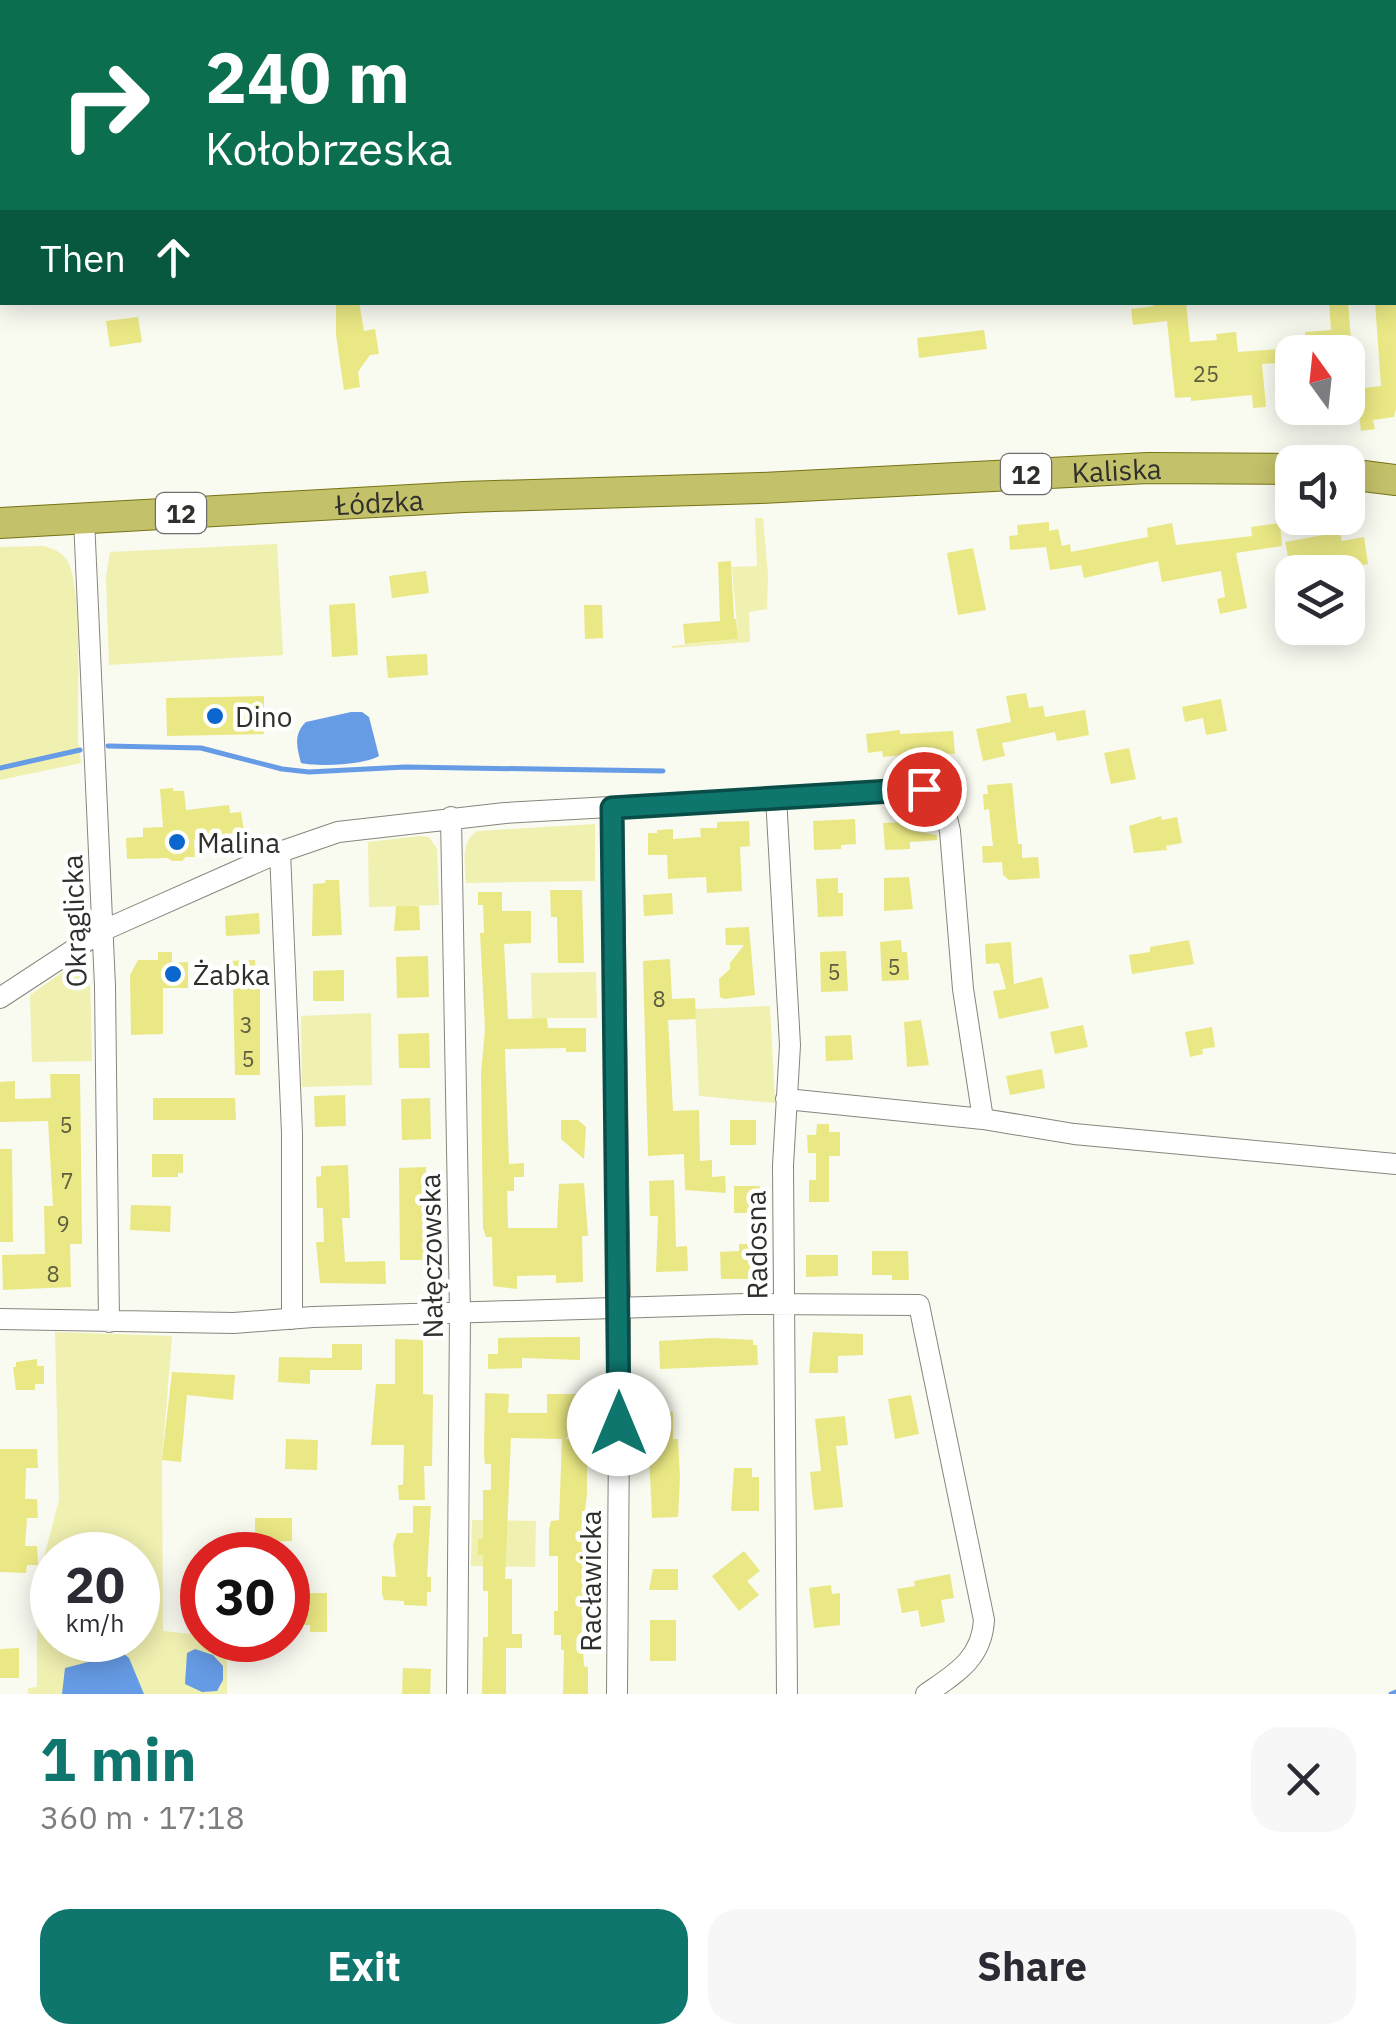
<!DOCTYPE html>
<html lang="en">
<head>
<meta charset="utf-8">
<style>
  :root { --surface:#fff; --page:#f7f7f7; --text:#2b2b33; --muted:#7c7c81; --accent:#0f766e }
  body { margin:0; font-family:"IBM Plex Sans",sans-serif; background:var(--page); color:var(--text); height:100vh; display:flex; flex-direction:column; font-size:38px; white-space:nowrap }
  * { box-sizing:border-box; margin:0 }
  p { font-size:32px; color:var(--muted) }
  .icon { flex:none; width:55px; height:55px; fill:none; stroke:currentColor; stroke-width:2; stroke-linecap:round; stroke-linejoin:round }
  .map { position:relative; height:1694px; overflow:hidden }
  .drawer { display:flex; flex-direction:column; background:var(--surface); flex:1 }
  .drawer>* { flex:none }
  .top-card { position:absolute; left:0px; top:0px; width:1398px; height:305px; box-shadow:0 5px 25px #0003; background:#0b6e4f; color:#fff; overflow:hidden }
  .needle { width:65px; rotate:345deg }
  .controls { position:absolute; left:1275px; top:335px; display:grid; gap:20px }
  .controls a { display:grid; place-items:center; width:90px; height:90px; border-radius:20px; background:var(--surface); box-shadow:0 5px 25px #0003; font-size:50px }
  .speed { position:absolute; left:30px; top:1532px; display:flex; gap:20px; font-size:50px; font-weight:700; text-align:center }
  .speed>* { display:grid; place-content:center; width:130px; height:130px; border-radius:50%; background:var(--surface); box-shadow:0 5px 25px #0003; line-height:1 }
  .speed small { font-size:25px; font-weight:400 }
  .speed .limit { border:15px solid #d22; background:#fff; color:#111 }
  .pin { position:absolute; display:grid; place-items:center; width:85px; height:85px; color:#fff; margin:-42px; border:5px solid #fff; border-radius:50%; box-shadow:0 2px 10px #0007 }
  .me { position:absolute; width:110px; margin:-55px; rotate:0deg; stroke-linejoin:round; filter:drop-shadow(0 0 8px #0008) }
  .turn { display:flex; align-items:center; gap:35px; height:210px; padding:0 40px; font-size:45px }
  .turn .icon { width:130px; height:130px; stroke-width:2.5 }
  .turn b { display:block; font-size:70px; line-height:85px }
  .then { display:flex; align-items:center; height:95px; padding:0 40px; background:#0003; gap:20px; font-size:38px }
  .round { display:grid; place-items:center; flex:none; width:105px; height:105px; border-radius:30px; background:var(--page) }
  .summary { display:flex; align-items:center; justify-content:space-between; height:170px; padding:0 40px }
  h1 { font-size:60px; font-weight:800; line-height:75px; color:var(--accent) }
  .action { display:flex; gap:20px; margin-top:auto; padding:20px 40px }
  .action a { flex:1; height:115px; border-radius:30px; background:var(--accent); color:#fff; font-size:40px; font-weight:800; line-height:115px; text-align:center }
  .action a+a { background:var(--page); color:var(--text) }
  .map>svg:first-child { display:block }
  .green { fill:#f0f0b1; fill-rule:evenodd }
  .water { fill:#669be5 }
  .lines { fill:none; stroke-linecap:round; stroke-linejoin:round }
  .stream { stroke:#669be5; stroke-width:5 }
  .building { fill:#eae884 }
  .street-casing { stroke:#86867d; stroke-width:22 }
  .primary-casing { stroke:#767315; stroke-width:32 }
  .street { stroke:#fff; stroke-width:20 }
  .primary { stroke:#c4c16b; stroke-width:30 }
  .route-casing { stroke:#0a4d48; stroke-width:25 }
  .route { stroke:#0f766e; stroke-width:18 }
  .poi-dot { fill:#0b66cf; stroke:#fff; stroke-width:4 }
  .labels { text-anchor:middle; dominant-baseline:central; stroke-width:9; stroke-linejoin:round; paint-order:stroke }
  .number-label { font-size:22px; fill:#5e5d41 }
  .shield { fill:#fff; stroke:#6d6d6b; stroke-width:2.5 }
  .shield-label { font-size:25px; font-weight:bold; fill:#2f2f2b }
  .street-label { font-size:28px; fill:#2f2f2b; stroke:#fff }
  .poi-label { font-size:28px; fill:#2f2f2b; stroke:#fff; text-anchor:start }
</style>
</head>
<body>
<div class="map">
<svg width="1396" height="1694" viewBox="0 0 1396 1694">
  <rect width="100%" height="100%" fill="#f9faf0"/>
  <path class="green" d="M755,518H763L768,574L767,609L749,612L750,642L672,648V646L738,639L732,567L757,566Z
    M277,544L283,655L109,665L106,577L110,552Z
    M43,546C53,549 62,551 68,562C83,591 77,703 78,741L81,763L0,780V547Z
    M595,824V881L466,883C465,864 460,842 477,831Z
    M420,836L429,837L437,849L439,905L369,907L368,842Z
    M76,967L85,971L90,978L92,1061L32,1062L30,995L67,969Z
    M596,972L597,1018H532L531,973Z
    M770,1006L775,1103L699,1096L695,1009Z
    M371,1013L372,1085L302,1087L301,1016Z
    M55,1332L172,1336L162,1461L163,1631L202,1635V1640H214L227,1661V1694H28V1688L37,1687V1584L59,1500ZM52,1555H138V1640H52Z
    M472,1520L536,1521L535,1567L471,1566Z"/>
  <path class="water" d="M351,712H362L369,717L379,756C364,765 318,767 301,763C297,748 293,734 306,722Z
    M195,1649L213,1655L223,1666V1680L217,1691L202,1692L185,1684L187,1653Z
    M123,1653L129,1658L144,1694H62L65,1668Z"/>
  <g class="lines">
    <path class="stream" d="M108,746L201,748L282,769L309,772L405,767L663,771
      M0,768L80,750
      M1391,1694L1396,1692"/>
  </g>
  <path class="building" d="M336,302H359L364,331L375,329L379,354L370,355L358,372L360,387L344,390L336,335Z
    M1153,302H1186L1190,342L1217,340L1216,334L1236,332L1238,352L1292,348V362L1262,364L1266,407L1253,408L1252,395L1191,401V397L1175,398L1167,321L1133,325L1131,309L1154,306Z
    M1329,302H1348L1352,352H1306L1305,332L1331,330Z
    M1375,302H1396V409L1394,417L1373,420L1375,429L1361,431L1356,389L1381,386Z
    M138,317L142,342L110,347L106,321Z
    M984,330L987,349L919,358L917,338Z
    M1049,522V531L1058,529L1062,546L1070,544L1071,552L1148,537L1147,528L1172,523L1176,545L1252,536L1251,527L1280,523L1282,546L1236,553L1247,608L1220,614L1217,599L1225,597L1221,571L1162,582L1158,561L1084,578L1081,565L1050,570L1046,547L1010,550L1009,536L1018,535L1017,525Z
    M1340,532L1342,541L1364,537L1368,564L1335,570L1332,557L1290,565L1285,542Z
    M973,548L986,610L958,615L947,553Z
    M731,561L734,619H736L738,639L685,644L683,624L720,621L718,562Z
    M426,571L429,593L392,598L389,576Z
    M355,603L358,655L332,657L329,605Z
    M584,605H602L603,638L585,639Z
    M427,654L428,675L388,678L386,656Z
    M1026,693L1029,708L1043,706L1045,717L1085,710L1089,735L1057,741L1055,732L1002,743L1005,756L983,761L976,729L1011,722L1006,696Z
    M264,696V734L167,736L166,698Z
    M1221,699L1227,731L1206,735L1203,718L1185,722L1182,707Z
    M900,730V734L953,731L955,754L921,753L883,757L882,751L868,753L866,734Z
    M1129,748L1136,779L1111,784L1104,753Z
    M1012,783L1018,844H1022V858L1038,857L1040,878L1009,880L1003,875L1002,862L983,863L982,846H993L989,809L984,810L983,794H988L987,785Z
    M173,788V791H184L186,810L229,805L230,813L241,812L244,831L194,840L195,857H186L182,861H172L168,858L127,859L126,838L143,837V828L163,827L160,789Z
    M1161,816L1162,820L1177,817L1182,843L1166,846L1167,850L1134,853L1129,826Z
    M855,819L856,844L841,845V849L814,850L813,821Z
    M749,821L750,846L740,847L742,891L707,893L706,877L668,879L667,855H648V833H657V830L673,829V839L701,837L700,828H717V822Z
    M908,822L909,830L937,835V840L910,842V849L885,850L883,823Z
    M909,877L913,909L884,911V878Z
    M838,878V893H843V916L818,917L816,879Z
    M325,880H339L342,935L312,936L313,884L326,883Z
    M550,890H582L584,963H558L557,917H551Z
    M478,892H502V911H531V943L504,944L508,1019L547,1018L548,1028H586V1052H566V1048L505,1049V1052L509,1164L524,1163V1177H514V1191H507L508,1228H557L559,1184L584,1183L588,1236H582L583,1282L556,1283V1275L517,1276V1289L493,1286L492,1237H486L483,1228L481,1074L485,1029L480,933H484L483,905H478Z
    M672,893L673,914L644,916L643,895Z
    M396,906H419L420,930L394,931Z
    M259,913L260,934L226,936L225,916Z
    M749,927L755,995L724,999L720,997L719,979L730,969V963L744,945H726L725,928Z
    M901,940L902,952H907L909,980L882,981L880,942Z
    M1189,940L1194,964L1132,974L1129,955L1150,952V947Z
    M1011,942L1014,984L1042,977L1049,1008L999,1019L993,991L1006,989L999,963L986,964L985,944Z
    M846,951L848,991L821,992L820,952Z
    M158,952H172V963L188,962V988H163V1034L131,1035L130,975L138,960H158Z
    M428,956L429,997L397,998L396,957Z
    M670,959L672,999L695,998L696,1019L668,1020L673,1111L699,1110L700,1161L712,1160V1177L725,1176L726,1193L685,1190L684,1154L648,1156L643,961Z
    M255,960L256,975L260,974V1075H235L233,987H229L228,961Z
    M344,970V1001H313V971Z
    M921,1020L929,1065L907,1067L904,1022Z
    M1083,1025L1088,1047L1055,1054L1050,1032Z
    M1212,1027L1215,1047L1202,1049L1203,1054L1190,1057L1185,1032Z
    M429,1033L430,1068H399L398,1034Z
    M851,1035L853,1060L826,1061L825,1036Z
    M1042,1069L1045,1088L1010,1095L1006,1076Z
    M50,1074H80L82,1244H70L71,1287L3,1290L2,1255L45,1254L44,1206H53L48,1121L0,1122V1082L15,1081V1099L51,1098Z
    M345,1095L346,1126L315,1127L314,1096Z
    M153,1098H235L236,1120H153Z
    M430,1098L431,1139L402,1140L401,1099Z
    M561,1120H578L586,1127L584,1159L561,1139Z
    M730,1120H756V1145H730Z
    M817,1124H829V1132H840V1156H829V1202H809V1180H816V1153H808L807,1135H816Z
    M0,1149H12L13,1242H0Z
    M152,1154H183V1173H178V1177H152Z
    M348,1165L350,1218H342L345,1262L385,1261L386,1284L320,1283L316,1242H324L323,1208H317L316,1177L321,1176V1166Z
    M426,1167V1181H431V1197L426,1198L427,1243H433V1260H400L399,1168Z
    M674,1180L676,1247L687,1246L688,1271L656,1272L658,1216H650L649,1181Z
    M734,1186H760V1213H734Z
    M131,1205L171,1206L170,1232L130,1230Z
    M739,1244H761V1260H754L755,1279H721L720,1252L739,1251Z
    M872,1251H908L909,1280H892V1275H872Z
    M806,1255H838V1276L806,1277Z
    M813,1332L863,1334V1355L838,1356V1373H809Z
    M552,1337H580V1360L522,1358V1368L488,1369V1354H498V1338Z
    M713,1338L753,1340V1345H757L758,1365L660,1369L659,1341Z
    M395,1339L423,1340V1394L433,1395L432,1466H424L425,1500H399L398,1485H403L404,1445H371L376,1384H395Z
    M332,1344H362V1370H310V1384L278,1382L279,1357L332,1358Z
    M37,1359V1366H44V1384H35V1390H16L13,1367H16V1362Z
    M172,1372L235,1375L233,1400L187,1395L181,1462L162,1460Z
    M485,1393L509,1394L508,1413H547V1394H584L587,1416L565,1439H584V1450H587V1493L585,1511H582V1537H588V1601H583L582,1630L584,1666L588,1667V1694H563L564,1650H561V1635H554V1611H558V1556H549V1530L551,1521L559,1520L562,1439L511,1438L505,1579H512V1634H522V1648H506V1694H482L483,1637H488V1591H483V1555H478V1539H483V1490H491V1464H485L484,1453Z
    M911,1395L919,1434L895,1439L888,1399Z
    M647,1412H673V1439H678L680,1478L678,1517L652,1518Z
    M845,1416L848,1445L836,1446L843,1507L814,1510L810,1472L821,1471L815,1419Z
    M286,1439L318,1440L317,1470L285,1469Z
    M0,1449H37L38,1468H26L25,1499H37L38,1518H27L25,1546H37L38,1565H27L26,1573L0,1572Z
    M734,1468H752V1477H759V1511H731Z
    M413,1506H431L427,1577H431V1592H427V1606L404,1605V1601L384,1600L382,1594V1576L396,1577L393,1545L397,1533H413Z
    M255,1518H292V1541L255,1542Z
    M744,1551L760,1571L747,1581L759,1595L739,1611L712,1576Z
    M653,1569H678V1590H649Z
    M950,1574L954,1598L941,1600L945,1622L921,1627L918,1610L902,1613L897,1589L915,1586L914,1581Z
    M831,1585L832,1594L840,1593V1625L814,1628L809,1588Z
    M310,1593H327V1632H310V1625H292V1608H310Z
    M650,1620H676V1661H650Z
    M19,1648V1678H0V1649Z
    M403,1668L431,1669L430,1694H402Z"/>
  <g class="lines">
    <g class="street-casing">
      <path id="street" d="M84,519L105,986L109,1322
        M776,797L790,1045L783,1165L787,1694
        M613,808L620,1309L617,1694
        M451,817L460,1313L457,1694
        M280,852L292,1133V1319
        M0,998L102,931L280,852L338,832L505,813L924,789L943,801L950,831L963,989L983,1119
        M786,1099L983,1119L1074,1134L1396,1164
        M0,1319L234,1323L313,1317L745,1304L919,1305L984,1620C982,1659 955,1674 926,1694"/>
    </g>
    <g class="primary-casing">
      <g id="primary">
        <path d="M1348,474L1396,480"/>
        <path id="s1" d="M0,523L464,497L760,488L1148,468L1292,469"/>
      </g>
    </g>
    <use href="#street" class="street"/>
    <use href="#primary" class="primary"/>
  </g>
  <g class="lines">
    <g class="route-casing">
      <path id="route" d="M619,1424L612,808L924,789"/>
    </g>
    <use href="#route" class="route"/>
  </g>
  <g class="poi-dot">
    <circle cx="215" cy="716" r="10"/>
    <circle cx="177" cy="842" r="10"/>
    <circle cx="173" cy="974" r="10"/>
  </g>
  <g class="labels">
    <g class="number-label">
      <text x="1206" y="373">25</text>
      <text x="894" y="966">5</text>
      <text x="834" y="971">5</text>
      <text x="659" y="998">8</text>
      <text x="246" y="1024">3</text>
      <text x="248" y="1058">5</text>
      <text x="66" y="1124">5</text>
      <text x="67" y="1180">7</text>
      <text x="63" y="1223">9</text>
      <text x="53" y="1273">8</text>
    </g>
    <g class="shield">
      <rect x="1001" y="454" width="50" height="40" rx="8"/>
      <rect x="156" y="493" width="50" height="40" rx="8"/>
    </g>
    <g class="shield-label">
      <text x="1026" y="474">12</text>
      <text x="181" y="513">12</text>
    </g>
    <g class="street-label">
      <text stroke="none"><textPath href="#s1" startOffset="1118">Kaliska</textPath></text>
      <text stroke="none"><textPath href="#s1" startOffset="380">Łódzka</textPath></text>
      <text transform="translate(74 921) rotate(-92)">Okrąglicka</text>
      <text transform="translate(756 1245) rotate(-91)">Radosna</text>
      <text transform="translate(431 1256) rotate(-91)">Nałęczowska</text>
      <text transform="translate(590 1581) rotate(-90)">Racławicka</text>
    </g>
    <g class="poi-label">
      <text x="235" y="716">Dino</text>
      <text x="197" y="842">Malina</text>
      <text x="193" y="974">Żabka</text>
    </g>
  </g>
</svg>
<div class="controls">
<a><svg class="needle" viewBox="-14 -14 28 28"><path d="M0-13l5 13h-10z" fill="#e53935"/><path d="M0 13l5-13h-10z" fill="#7c7c81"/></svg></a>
<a><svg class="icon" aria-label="sound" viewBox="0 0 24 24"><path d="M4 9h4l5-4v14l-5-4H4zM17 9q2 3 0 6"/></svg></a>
<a><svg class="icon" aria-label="layers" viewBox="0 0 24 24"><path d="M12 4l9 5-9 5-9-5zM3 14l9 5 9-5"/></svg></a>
</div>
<div class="speed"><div>20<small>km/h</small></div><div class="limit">30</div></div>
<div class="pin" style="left:924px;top:789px;background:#d93025"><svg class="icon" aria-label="arrive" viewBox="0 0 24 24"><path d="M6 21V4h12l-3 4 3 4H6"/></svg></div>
<svg class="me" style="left:619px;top:1424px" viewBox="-20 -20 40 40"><circle r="19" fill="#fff"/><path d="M0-13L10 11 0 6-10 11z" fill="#0f766e"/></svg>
<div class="top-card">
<div class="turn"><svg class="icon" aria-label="right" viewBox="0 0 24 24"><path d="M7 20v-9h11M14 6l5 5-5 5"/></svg><div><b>240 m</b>Kołobrzeska</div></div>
<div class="then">Then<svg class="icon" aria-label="ahead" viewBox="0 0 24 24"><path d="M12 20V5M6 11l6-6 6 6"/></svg></div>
</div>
</div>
<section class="drawer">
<div class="summary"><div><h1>1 min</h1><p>360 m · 17:18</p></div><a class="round"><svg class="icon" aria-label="close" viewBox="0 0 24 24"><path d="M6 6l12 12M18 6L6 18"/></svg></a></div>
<div class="action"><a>Exit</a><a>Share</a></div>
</section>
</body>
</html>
